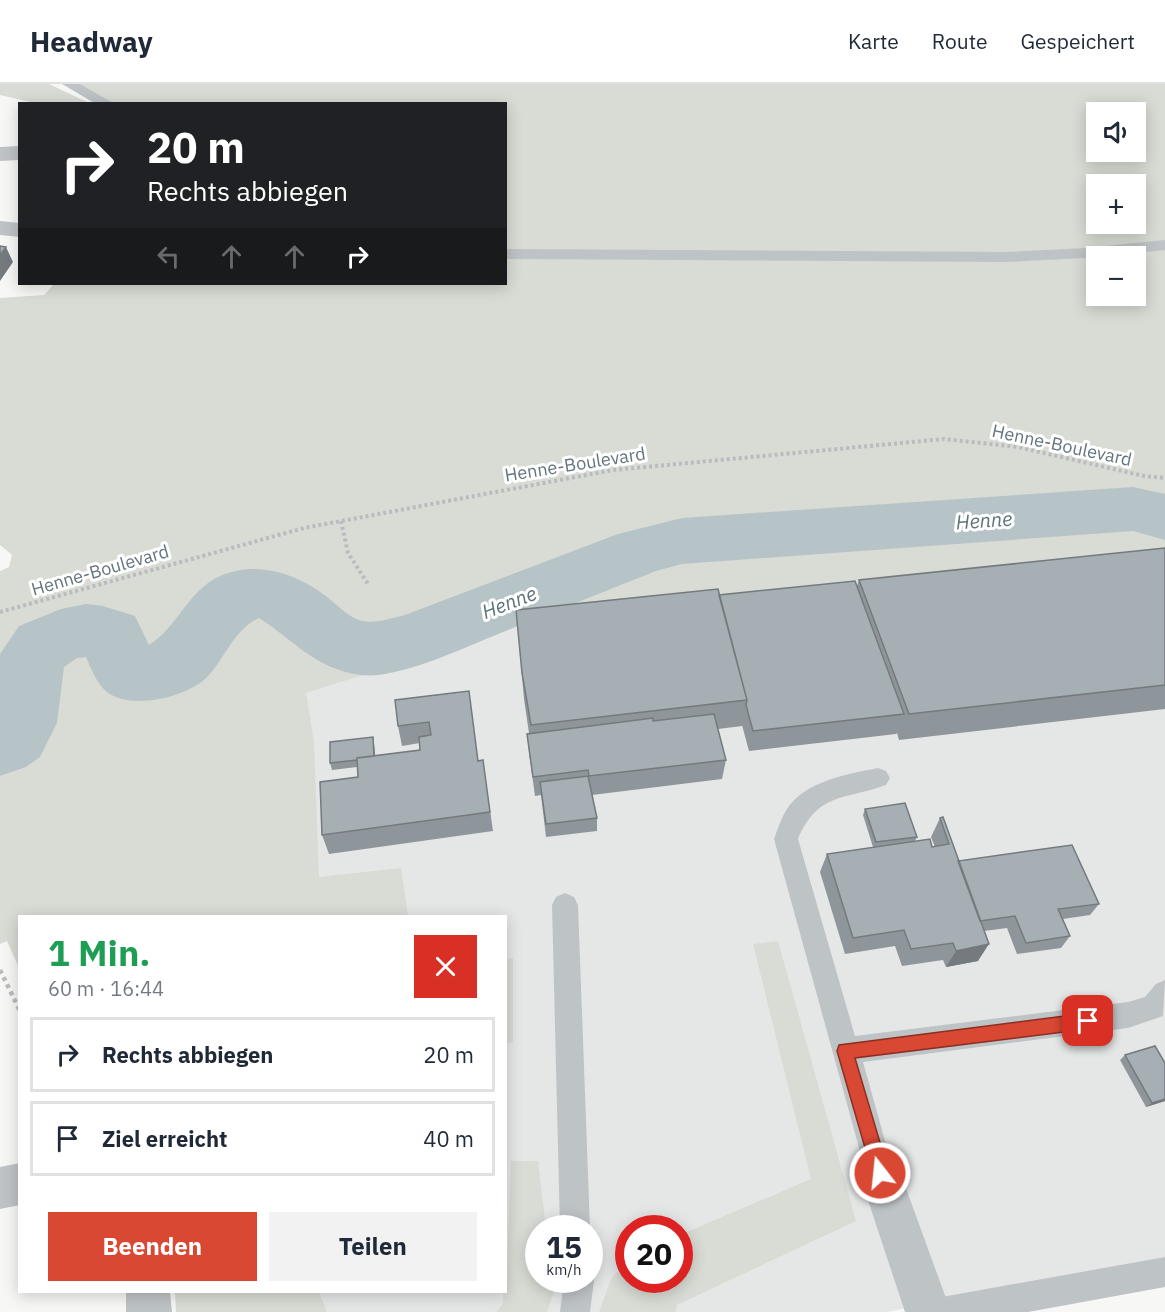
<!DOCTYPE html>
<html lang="de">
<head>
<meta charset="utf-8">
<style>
  :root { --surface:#fff; --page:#f2f2f3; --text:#1f2937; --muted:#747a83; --line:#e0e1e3; --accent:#d84833 }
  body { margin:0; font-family:"IBM Plex Sans",sans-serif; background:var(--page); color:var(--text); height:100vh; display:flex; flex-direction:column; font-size:22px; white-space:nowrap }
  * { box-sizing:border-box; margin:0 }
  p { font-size:20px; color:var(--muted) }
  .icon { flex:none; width:33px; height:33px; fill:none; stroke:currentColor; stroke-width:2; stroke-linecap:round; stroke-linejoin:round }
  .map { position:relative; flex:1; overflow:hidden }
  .panel { position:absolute; left:18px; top:831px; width:489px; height:378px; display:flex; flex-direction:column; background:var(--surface); border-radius:0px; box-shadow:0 3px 15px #0003 }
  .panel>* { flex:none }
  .top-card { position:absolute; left:18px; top:18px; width:489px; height:183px; border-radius:0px; box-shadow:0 3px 15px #0003; background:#202124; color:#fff; overflow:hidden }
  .tools { position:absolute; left:1086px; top:18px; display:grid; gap:12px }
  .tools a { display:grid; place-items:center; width:60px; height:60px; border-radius:0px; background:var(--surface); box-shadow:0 3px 15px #0003; font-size:30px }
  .speed { position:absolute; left:525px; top:1131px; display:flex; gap:12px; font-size:30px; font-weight:700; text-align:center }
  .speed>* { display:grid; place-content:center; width:78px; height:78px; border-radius:50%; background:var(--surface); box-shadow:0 3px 15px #0003; line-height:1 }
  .speed small { font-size:15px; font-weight:400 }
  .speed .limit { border:9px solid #d22; background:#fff; color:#111 }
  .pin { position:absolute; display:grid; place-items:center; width:51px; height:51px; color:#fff; margin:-26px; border-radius:12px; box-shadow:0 3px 9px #0006 }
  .me { position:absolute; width:66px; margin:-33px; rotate:344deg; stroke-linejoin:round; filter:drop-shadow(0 0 4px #0008) }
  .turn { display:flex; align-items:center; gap:21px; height:126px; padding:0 30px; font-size:27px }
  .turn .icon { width:78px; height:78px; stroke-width:2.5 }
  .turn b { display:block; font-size:42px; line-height:51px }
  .lanes { display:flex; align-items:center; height:57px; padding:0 30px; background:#0003; justify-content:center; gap:30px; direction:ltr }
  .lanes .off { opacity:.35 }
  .round { display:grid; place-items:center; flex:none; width:63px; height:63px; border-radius:0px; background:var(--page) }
  .head { display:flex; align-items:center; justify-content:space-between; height:102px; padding:0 30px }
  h1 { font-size:36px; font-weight:700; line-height:45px; color:#1e9e55 }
  .button { display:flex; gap:12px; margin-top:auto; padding:12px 30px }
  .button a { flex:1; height:69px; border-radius:0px; background:var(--accent); color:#fff; font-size:24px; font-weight:700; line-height:69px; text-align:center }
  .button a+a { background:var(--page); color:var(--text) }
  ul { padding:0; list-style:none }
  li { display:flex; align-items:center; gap:18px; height:75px; margin:0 12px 9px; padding:0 18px; border:3px solid var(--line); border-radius:0px }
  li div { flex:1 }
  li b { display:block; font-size:22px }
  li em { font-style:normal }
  header { display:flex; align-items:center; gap:36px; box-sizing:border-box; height:84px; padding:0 30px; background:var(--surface); border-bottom:2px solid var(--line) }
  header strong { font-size:28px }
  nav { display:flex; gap:33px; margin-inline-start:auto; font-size:21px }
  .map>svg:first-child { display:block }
  .built { fill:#e5e7e6; fill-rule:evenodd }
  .green { fill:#d8dcd4; fill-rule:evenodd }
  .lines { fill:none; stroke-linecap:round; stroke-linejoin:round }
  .river { fill:#b7c4c7; fill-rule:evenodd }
  .path-far1 { stroke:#b9bcbe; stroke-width:4; stroke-dasharray:3 3; stroke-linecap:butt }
  .path { stroke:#b9bcbe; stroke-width:4.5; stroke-dasharray:4 4; stroke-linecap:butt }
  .lane { fill:#bec3c6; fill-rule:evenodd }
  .street { fill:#bec3c6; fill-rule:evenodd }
  .wall { fill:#8f969b }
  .shaded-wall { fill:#747a7e }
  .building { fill:#a6afb4; stroke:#747a7e; stroke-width:1.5 }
  .route { fill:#d84833; stroke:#8c2f21; stroke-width:1.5 }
  .labels { text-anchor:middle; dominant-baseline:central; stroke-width:6; stroke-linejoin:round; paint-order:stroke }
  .street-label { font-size:18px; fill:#64757e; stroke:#fff }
  .water-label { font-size:20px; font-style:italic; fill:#5f7478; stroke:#fff }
</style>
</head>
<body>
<header>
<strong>Headway</strong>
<nav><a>Karte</a><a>Route</a><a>Gespeichert</a></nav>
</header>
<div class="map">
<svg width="1165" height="1228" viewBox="0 0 1165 1228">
  <rect width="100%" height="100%" fill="#f7f7f5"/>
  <path class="built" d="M1165,475V1173L887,1228H294L293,1208H506V832H277L306,609L462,561L521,540ZM538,1144H590V1196H538ZM628,1144H680V1196H628Z"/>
  <path class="green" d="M0,0H49L89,19H35L0,11Z
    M69,0H1165V475L521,540L462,561L306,609L314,658L319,793L401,784L408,832H20L19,884L7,857L0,860V487L9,483L12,471L0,461V214L44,211L54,200H506V20H108ZM1096,28H1136V68H1096ZM1096,100H1136V140H1096ZM1096,172H1136V212H1096Z
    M778,857L856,1137L677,1221L675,1228H599L611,1195L628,1176V1196H680V1151L811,1095L753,860Z
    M513,874V958L506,960V875Z
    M511,1077H538L546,1144H538V1196H553L554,1207L547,1228H496L503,1220V1208H506Z
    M175,1208H319L327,1228H176Z"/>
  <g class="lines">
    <path class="river" d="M1133,403L1165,410V456L1133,447L682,480L656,487C605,507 554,528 503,548C468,562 398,596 360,591C314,584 295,557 259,534C233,545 224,578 204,596C183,614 130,626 107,608C97,600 91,585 86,573L77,574L64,583L57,639L40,673L26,683L0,692V570L19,542L61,525L86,520L103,522L135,532L149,561C177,544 187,508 218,493C255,476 294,488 326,512C336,520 347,532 359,536C372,541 392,534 405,531L618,450L682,434Z"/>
    <path class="path-far1" d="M341,437L348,469L368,500
      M0,528L304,444L613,386L944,355L1018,363L1144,392L1165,394"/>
    <path class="path" d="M0,886L20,927"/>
    <path class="lane" d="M62,0H80L115,20H96Z
      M1165,156V166L1085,174L1006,178L506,175V165L1006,168L1085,164Z
      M878,684L886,687L890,694L886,701C845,716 818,708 798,755L855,952L1128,918L1145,913L1156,900L1165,896L1163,932L1128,944L863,978L894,1089L890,1099L880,1103L870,1099L866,1089L774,755C778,745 781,734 787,725C805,697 848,690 878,684Z
      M565,809L574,813L578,821L590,1144V1145L560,1144L552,821L556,813Z
      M1165,1173V1203L1028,1228H927L931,1217L942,1213Z
      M590,1185L594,1196L590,1228H560L564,1196H590Z"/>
    <path class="street" d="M20,62V76L0,77V63Z
      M0,137L20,139V153L0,151Z
      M880,1068L895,1074L951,1228H905L859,1089L865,1074Z
      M20,1079V1121L0,1125V1083Z
      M126,1208H170L172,1228H126Z"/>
  </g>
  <path class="wall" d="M1165,464V625L899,656L897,649L896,650L749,667L742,641V642L718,645L726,676L722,695L592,711L597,734V747L546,753L541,711L535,712L529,669L527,650L529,649L524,615L516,526L719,511L857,502L859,496Z
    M469,607L478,677L483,676L493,747L329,770L322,751L358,693L357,683L332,686L330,679L374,660L375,672L420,666V659L402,662L398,642Z
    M865,725L917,753L915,757L932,763H935L931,753L940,734L958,777L1099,820L1090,831L1063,835L1070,852L1061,864L1017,870L1007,844L984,847L978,877L946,883L943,876L902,882L895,862L845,870L820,788L827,770L873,763L863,731Z
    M1125,971L1165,979V1017L1146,1023L1120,976Z"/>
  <path class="shaded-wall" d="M6,163L13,178L0,197V171Z
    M373,653L374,660L376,680L374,673Z
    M989,860L978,877L946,883L956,867Z
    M1165,1015V1017L1146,1023L1152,1019Z"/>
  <path class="building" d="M0,162L6,163L0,171Z
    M1165,464V601L909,630L859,496Z
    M855,497L904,630L753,647L746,621L747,616L719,511Z
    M718,505L747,616L531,641L522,589L516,526Z
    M469,607L478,677L483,676L490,728L322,751L320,698L358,693L357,674L420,666L419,653L431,651L429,638L398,642L395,616Z
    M714,630L726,676L589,692L588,686L533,693L527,650L653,634V637Z
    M373,653L374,672L357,674V676L330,679V658Z
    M588,692L597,734L546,740L540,698Z
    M905,719L917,753L876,758L865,725Z
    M943,733L989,860L956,867L953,859L911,865L904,846L853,854L827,770L930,755L932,763L949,760L940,734Z
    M1072,761L1099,820L1058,825L1070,852L1026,859L1015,832L980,837L958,777Z
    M1155,962L1165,979V1015L1152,1019L1125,971Z"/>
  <path class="route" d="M1088,929L1094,931L1096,937L1094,942L1088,945L855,974L889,1089L886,1095L880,1097L874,1095L837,967L839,961Z"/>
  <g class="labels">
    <g class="street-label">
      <text transform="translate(1062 361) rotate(12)">Henne-Boulevard</text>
      <text transform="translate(575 380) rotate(-9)">Henne-Boulevard</text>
      <text transform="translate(100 486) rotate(-16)">Henne-Boulevard</text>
    </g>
    <g class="water-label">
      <text transform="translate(984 436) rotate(-4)">Henne</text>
      <text transform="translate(509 518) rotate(-21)">Henne</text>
    </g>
  </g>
</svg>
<div class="tools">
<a><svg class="icon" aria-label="sound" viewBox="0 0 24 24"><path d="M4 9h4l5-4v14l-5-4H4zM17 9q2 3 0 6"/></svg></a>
<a>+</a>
<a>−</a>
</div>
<div class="speed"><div>15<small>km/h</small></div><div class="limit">20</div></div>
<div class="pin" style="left:1088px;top:937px;background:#d93025"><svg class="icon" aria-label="arrive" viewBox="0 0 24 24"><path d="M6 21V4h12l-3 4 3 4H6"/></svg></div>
<svg class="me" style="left:880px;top:1089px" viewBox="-20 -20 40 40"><circle r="17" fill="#d84833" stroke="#fff" stroke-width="3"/><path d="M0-11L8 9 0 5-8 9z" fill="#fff"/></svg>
<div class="top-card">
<div class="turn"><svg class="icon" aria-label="right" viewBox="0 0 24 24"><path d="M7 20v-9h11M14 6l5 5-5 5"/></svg><div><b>20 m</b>Rechts abbiegen</div></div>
<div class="lanes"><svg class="icon off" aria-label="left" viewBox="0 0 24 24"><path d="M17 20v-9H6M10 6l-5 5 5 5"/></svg><svg class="icon off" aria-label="ahead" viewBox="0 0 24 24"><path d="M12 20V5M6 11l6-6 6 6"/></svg><svg class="icon off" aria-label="ahead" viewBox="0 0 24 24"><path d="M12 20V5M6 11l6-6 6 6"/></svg><svg class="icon" aria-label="right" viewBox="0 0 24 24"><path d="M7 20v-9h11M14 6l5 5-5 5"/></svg></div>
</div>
<section class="panel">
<div class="head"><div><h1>1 Min.</h1><p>60 m · 16:44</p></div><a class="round" style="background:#d93025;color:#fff"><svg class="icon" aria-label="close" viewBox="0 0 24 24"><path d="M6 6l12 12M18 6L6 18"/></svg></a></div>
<ul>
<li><svg class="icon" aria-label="right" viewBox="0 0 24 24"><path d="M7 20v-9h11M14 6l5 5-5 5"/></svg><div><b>Rechts abbiegen</b></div><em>20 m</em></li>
<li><svg class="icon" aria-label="arrive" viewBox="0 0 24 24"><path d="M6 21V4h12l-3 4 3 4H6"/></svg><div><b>Ziel erreicht</b></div><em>40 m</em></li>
</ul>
<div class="button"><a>Beenden</a><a>Teilen</a></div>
</section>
</div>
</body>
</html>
